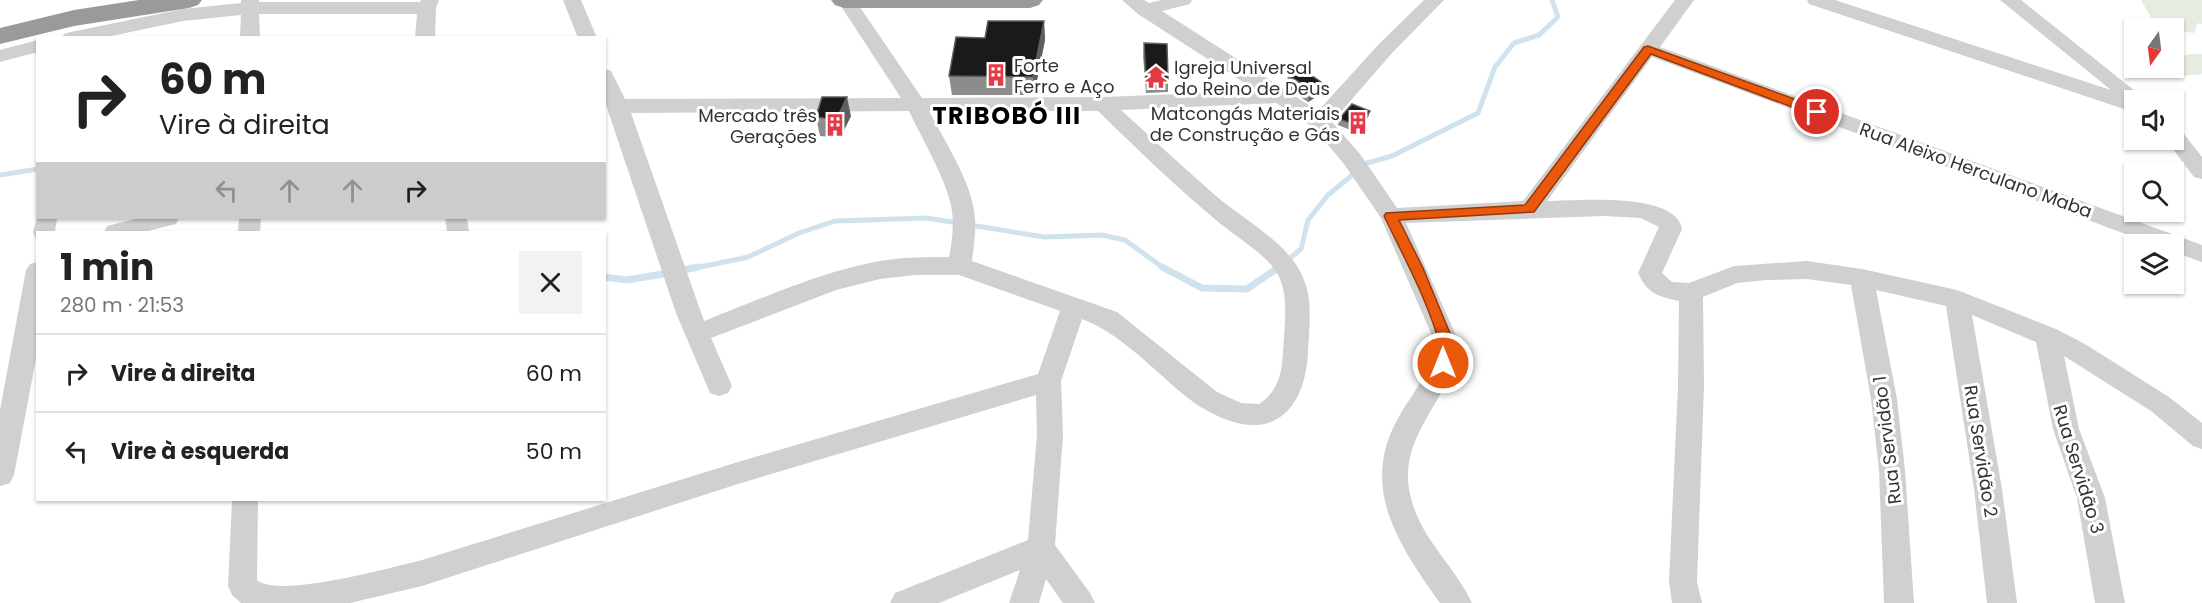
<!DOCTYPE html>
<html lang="pt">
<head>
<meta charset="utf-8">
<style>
  :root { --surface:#fff; --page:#f2f2f2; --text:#222; --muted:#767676; --line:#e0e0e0 }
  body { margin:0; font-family:Poppins,sans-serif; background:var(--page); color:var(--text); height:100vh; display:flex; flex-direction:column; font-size:22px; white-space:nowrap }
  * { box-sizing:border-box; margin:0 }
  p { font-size:20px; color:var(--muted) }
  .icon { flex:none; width:33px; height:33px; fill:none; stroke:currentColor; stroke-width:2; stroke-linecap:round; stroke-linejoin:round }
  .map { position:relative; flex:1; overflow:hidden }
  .drawer { position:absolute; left:36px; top:231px; width:570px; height:270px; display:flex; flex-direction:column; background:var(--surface); border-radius:0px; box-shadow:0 2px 4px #0004 }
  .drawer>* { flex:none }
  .top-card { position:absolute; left:36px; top:36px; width:570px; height:183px; border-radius:0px; box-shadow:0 2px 4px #0004; background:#fff; color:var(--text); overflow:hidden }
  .needle { width:39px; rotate:194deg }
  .fabs { position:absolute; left:2124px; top:18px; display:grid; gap:12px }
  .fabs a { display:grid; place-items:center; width:60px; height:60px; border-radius:0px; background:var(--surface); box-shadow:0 2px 4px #0004; font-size:30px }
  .pin { position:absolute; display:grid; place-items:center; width:51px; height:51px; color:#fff; margin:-26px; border:3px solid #fff; border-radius:50%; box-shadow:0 2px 6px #0007 }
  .me { position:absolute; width:66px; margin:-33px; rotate:0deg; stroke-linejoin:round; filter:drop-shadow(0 0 4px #0008) }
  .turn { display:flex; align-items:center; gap:21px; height:126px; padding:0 24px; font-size:27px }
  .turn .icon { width:78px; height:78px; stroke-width:2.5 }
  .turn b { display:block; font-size:42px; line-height:51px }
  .lanes { display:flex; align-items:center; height:57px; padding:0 24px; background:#0003; justify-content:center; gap:30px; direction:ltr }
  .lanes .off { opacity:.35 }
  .round { display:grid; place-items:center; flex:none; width:63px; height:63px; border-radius:0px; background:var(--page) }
  .summary { display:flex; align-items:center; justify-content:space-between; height:102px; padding:0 24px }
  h1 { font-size:36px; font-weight:700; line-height:45px }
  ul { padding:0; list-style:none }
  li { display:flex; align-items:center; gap:18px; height:78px; padding:0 24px; border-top:2px solid var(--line) }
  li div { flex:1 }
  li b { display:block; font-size:22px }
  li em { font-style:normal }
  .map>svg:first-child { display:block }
  .green { fill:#e6ecdf }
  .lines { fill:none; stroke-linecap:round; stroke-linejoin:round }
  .stream-far1 { stroke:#cfe2ee; stroke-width:5 }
  .stream { stroke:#cfe2ee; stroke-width:7 }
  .street { fill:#d0d0d0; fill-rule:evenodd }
  .highway { fill:#9a9a9a; fill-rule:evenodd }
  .wall { fill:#8c8c8c }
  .shaded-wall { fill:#5f5f5f }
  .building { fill:#1a1a1a; stroke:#5f5f5f; stroke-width:1.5 }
  .route { fill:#ea580c; stroke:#983908; stroke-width:1.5 }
  .labels { text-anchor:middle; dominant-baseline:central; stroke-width:6; stroke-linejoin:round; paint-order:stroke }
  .poi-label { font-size:18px; fill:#333; stroke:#fff; text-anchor:start }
  .street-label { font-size:18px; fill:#333; stroke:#fff }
  .district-label { font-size:24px; font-weight:bold; letter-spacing:1.5px; fill:#000; stroke:#fff }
</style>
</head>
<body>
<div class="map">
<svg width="2202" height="603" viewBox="0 0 2202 603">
  <rect width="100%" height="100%" fill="#fff"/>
  <path class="green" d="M2141,0H2202V24L2198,23L2194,33L2157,28Z
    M2191,54H2202V74L2184,76L2160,69L2174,68V58Z"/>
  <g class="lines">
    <path class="stream-far1" d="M0,175L38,169
      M691,269L748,257L799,233L835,221L927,218L1044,237L1102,235L1125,240L1165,269
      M1277,269L1301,249L1308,220L1328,195L1367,163L1392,156L1478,113L1495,67L1514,43L1539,35L1558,17L1552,0"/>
    <path class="stream" d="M1162,267L1202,288L1247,289L1279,267
      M679,271L698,267
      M604,277L627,280L669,273"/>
    <path class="street" d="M241,0H259V2H420L421,0H439L436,8L435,38H415L417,14H259L260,38H240L241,15L183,21L102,38H62L64,34L71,32L183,9L241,3Z
      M563,0H581L597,38H578Z
      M837,0H855L922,98L1103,97L1257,91L1138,14L1122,0H1144L1149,3L1161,0H1192L1190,4L1162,11L1318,111L1379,44L1424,0H1444L1393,52L1332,122L1360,154L1397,208L1523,201L1675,0H1694L1660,47L2202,245V262L2174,252V244H2152L1652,57L1547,201C1576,201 1676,191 1682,229L1662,273L1672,282L1689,283L1734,266L1807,261L1862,269L1957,290L2056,329L2085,344L2169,397L2202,423V449L2193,446L2151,411L2064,356L2079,429L2105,498L2125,603H2095L2077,498L2053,429L2036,342L1972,315L2002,489L2017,603H1987L1974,489L1946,306L1876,290L1897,399L1905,470L1914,603H1884L1879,470L1871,399L1851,285L1807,279L1766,280L1737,283L1703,297L1704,386L1697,582L1702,603H1672L1669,582L1678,386L1679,301C1657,296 1648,294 1638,273L1659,227L1641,218L1604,216L1406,223L1457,338C1458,401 1389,434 1413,505C1425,543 1456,568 1472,603H1440C1398,544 1357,485 1401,413C1416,389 1433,368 1433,338L1381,218L1344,164L1313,127L1276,103L1121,110C1153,139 1184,168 1216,196C1243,219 1292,245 1304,280C1313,302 1309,329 1308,352C1307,373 1301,400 1284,414C1258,436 1224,421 1199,406C1160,379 1127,336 1082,319L1061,381L1063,435L1055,545L1090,593L1095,603H1063L1046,579L1039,603H1009L1020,570L939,603H890L895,593L1028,540L1037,435L1036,395L738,484L422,586L350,603H241L232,595L228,586L232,500H258L257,580C278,599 393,567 422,560L738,462L1038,374L1060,311L959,275H915L880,279L836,290L711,338L732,386L728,393L719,396L710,393L676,313L604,99V69L611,71L625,99L901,98ZM909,111C922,139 948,182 952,211C954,226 952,242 949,257C926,257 903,257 880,261C819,272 761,299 704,321L631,113ZM929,111H1098C1136,148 1175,186 1216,220C1234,236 1272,257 1280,279C1289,300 1284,329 1283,352C1282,373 1278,392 1259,404L1241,403L1217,392L1117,312L972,261C974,244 977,227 974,210C969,178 944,140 929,111Z
      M1807,0H1835L2111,90L2000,0H2021L2145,99L2134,100V112L2127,110L1809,4Z
      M38,40V52L0,62V50Z
      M2174,128L2181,130L2202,157V179L2194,177L2166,140H2174Z
      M38,213V218H57L55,232H38L36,238L33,232Z
      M139,218H179L176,224L144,232H104L107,226Z
      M239,218H261L260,232H238Z
      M445,218H467L469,232H447Z
      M38,262V346L35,364L14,475L10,483L0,486V410L26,270L30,264Z"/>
    <path class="highway" d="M139,0H202L198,5L189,8L74,26L0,44V28L74,10Z
      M831,0H1043L1039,5L1030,8H844L835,5Z"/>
  </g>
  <path class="wall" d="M1044,21L1045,40L1034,95H952L949,76L985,38Z
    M1144,43L1168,80V92L1146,93L1143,56Z
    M1288,75L1319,95L1308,102L1286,88Z
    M1370,111L1368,117L1358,133L1338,125L1339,119Z
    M851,116L840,138L820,136L816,117Z"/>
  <path class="shaded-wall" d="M1044,21L1045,40L1034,95L1033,77Z
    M1321,82L1319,95L1308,102L1311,90Z
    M847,97L851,116L840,138L836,120Z
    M1370,111L1368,117L1358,133L1359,126Z"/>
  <path class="building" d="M988,21H1044L1033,77L949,76L956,37L985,38Z
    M1144,43L1167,44L1168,80H1146Z
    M1301,68L1321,82L1311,90L1288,75Z
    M822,97H847L836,120L816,117Z
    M1352,104L1370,111L1359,126L1339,119Z"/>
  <path class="route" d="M1648,46L1822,109L1823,112L1817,116L1813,115L1651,54L1534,212L1399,220L1423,268L1452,338L1448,367H1438C1433,357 1440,345 1437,335C1424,294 1403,255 1384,216L1386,213L1525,205L1644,47Z"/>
  <defs>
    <g id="building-bare" transform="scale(1.8)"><path d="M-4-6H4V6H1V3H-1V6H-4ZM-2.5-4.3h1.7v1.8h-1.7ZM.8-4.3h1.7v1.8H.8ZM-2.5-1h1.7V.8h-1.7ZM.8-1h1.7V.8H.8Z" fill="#e63946" stroke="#fff" stroke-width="2.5" paint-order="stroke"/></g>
    <g id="temple-bare" transform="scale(1.8)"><path d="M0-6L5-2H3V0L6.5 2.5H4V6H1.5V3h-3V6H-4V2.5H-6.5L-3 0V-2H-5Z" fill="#e63946" stroke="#fff" stroke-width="2.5" paint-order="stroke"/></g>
  </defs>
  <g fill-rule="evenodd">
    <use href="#building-bare" x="996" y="75"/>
    <use href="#temple-bare" x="1156" y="77"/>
    <use href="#building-bare" x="1358" y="123"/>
    <use href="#building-bare" x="835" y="125"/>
  </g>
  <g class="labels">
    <g class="poi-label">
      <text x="1014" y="65">Forte<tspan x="1014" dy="21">Ferro e Aço</tspan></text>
      <text x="1174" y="67">Igreja Universal<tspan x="1174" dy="21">do Reino de Deus</tspan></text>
      <text x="1340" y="113" text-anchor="end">Matcongás Materiais<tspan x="1340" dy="21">de Construção e Gás</tspan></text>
      <text x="817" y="115" text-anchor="end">Mercado três<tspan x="817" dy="21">Gerações</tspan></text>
    </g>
    <g class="street-label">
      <text transform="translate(1976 170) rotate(20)">Rua Aleixo Herculano Maba</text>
      <text transform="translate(1887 440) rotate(-97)">Rua Servidão 1</text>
      <text transform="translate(1981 451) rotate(81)">Rua Servidão 2</text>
      <text transform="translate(2079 469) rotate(73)">Rua Servidão 3</text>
    </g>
    <g class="district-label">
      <text x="1007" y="115">TRIBOBÓ III</text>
    </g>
  </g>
</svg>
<div class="fabs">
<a><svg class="needle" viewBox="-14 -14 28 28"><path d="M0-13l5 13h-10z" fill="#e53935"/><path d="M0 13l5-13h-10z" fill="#767676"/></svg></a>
<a><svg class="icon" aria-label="sound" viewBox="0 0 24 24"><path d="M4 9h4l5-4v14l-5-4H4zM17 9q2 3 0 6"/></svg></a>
<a><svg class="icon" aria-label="search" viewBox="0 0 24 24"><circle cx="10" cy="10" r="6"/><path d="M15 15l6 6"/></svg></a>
<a><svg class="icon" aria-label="layers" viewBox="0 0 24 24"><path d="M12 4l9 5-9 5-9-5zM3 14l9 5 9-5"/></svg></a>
</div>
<div class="pin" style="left:1817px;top:112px;background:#d93025"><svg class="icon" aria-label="arrive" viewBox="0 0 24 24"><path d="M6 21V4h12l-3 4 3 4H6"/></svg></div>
<svg class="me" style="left:1443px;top:363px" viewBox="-20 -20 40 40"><circle r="17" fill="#ea580c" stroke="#fff" stroke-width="3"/><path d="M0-11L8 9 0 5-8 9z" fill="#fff"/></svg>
<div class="top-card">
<div class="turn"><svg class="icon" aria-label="right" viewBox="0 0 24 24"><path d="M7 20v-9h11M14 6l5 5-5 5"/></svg><div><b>60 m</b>Vire à direita</div></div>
<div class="lanes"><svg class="icon off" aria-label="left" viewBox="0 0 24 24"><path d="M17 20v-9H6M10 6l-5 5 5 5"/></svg><svg class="icon off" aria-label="ahead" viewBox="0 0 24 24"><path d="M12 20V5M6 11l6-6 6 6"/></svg><svg class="icon off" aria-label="ahead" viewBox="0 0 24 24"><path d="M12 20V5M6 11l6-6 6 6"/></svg><svg class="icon" aria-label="right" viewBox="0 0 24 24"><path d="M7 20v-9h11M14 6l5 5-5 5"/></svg></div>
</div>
<section class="drawer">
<div class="summary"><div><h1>1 min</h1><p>280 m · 21:53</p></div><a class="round"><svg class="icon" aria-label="close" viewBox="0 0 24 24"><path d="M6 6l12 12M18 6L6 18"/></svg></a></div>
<ul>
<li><svg class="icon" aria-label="right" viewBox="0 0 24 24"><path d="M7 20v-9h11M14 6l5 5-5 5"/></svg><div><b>Vire à direita</b></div><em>60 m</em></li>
<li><svg class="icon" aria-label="left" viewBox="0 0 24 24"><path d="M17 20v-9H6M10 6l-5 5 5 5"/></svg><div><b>Vire à esquerda</b></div><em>50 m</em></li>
</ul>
</section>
</div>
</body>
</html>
